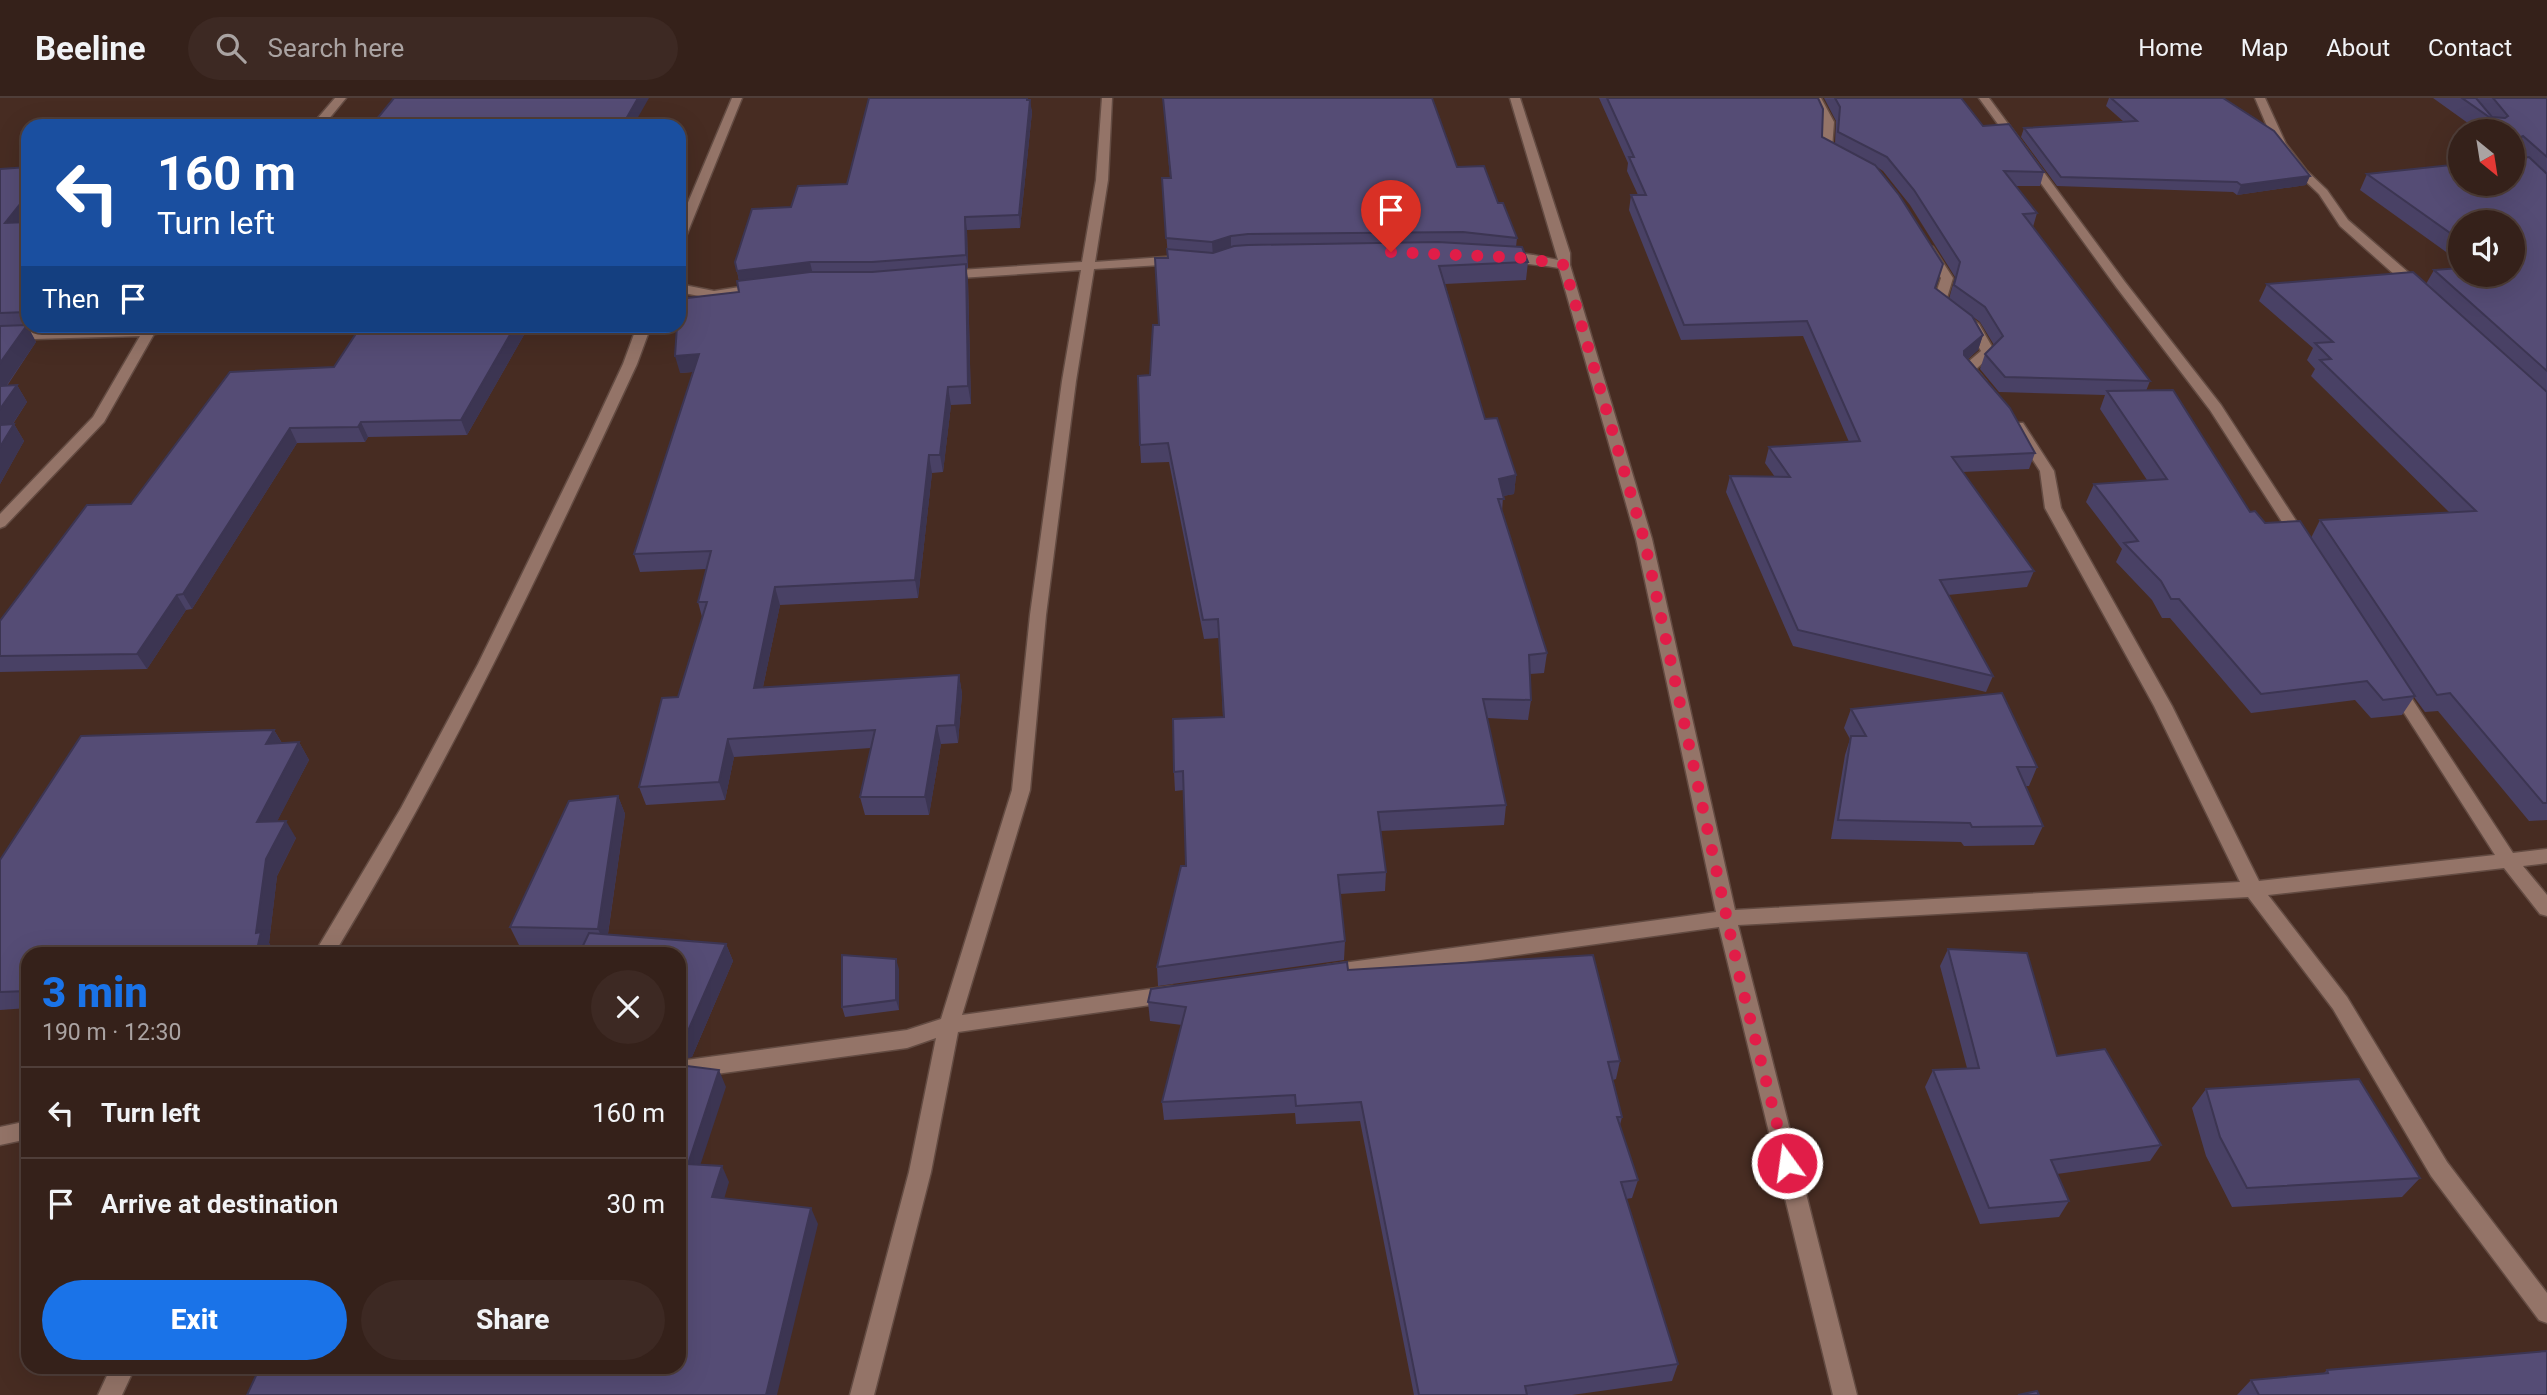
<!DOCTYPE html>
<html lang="en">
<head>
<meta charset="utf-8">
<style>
  :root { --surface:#35211a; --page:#3d2923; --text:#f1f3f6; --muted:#aaa3a2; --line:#4f3e39; --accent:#1a73e8 }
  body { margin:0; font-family:Roboto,sans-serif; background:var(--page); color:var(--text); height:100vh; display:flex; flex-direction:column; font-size:26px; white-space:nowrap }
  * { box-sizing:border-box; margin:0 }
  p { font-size:23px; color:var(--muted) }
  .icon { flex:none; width:38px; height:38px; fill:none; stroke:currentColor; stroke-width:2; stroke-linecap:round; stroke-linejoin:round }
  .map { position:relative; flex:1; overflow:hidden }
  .details { position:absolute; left:21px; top:849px; width:665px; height:427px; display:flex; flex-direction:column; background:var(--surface); border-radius:21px; box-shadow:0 7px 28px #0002,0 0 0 2px var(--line) }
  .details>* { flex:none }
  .banner { position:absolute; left:21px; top:21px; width:665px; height:214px; border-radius:21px; box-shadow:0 7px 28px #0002,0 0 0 2px var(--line); background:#1a4fa0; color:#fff; overflow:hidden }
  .needle { width:46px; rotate:150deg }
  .tools { position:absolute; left:2448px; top:21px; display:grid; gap:14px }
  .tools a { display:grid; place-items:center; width:77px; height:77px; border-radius:50%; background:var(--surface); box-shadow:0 7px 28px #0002,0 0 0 2px var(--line); font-size:35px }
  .pin { position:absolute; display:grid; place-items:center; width:60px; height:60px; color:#fff; margin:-72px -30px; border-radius:50% 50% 50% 0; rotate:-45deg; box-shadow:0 0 7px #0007 }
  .pin .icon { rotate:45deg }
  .me { position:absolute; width:77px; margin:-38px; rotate:346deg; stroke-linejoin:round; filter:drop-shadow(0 0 5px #0008) }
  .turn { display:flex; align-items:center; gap:24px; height:147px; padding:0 21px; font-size:32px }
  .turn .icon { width:91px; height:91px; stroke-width:2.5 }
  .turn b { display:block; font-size:49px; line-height:60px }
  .then { display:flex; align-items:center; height:66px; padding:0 21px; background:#0003; gap:14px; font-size:26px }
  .round { display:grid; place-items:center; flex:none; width:74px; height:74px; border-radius:37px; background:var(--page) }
  .head { display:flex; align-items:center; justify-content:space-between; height:119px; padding:0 21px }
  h1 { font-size:42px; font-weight:800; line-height:52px; color:var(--accent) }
  .primary-button { display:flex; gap:14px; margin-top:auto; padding:14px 21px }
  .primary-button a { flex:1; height:80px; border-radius:42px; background:var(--accent); color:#fff; font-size:28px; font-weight:800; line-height:80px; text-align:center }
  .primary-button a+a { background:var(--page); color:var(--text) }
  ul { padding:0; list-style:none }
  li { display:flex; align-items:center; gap:21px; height:91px; padding:0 21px; border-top:2px solid var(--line) }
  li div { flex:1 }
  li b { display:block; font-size:26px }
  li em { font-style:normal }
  header { display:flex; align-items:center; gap:42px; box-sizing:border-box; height:98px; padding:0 35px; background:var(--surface); border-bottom:2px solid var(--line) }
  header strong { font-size:33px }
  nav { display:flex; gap:38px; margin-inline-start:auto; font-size:24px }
  .search { width:490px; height:63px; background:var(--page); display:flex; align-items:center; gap:18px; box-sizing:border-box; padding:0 24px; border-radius:38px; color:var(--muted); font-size:26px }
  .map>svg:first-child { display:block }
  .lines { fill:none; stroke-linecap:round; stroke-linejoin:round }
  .minor-casing { stroke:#634b42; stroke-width:3 }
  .minor { fill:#947468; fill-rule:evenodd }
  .wall { fill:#494165; fill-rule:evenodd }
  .shaded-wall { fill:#3c3552 }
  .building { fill:#554c75; stroke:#3c3552; stroke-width:2 }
  .route { stroke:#e11d48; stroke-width:12; stroke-dasharray:0 21.6 }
</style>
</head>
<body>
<header>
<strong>Beeline</strong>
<div class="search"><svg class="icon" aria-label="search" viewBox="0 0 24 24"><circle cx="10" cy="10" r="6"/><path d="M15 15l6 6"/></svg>Search here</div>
<nav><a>Home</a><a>Map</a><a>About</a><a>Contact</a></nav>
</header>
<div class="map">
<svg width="2547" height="1297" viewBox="0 0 2547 1297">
  <rect width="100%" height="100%" fill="#472c22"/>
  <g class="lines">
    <g class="minor-casing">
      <path id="minor" d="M335,0H346L323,28H311Z
        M732,0H742L685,141L679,145V126Z
        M1102,0H1112L1108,82L1095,164L1178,158L1184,162L1178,166L1094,171L1076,283L1046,517L1030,692L962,917L1172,888L1179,890L1182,896L1179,902L1172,904L958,934L931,1074L874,1297H850L909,1074L936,940L907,950L679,981V963L907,932L941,921L1012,692L1030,517L1062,283L1081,172L944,181L938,177L944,173L1082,164L1096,82Z
        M1510,0H1520L1570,155V167L1652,441L1735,812L2240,784L2154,608L2045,410L2040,373L2011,328L2013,325H2023L2054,373L2061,410L2172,608L2259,783L2495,757L2387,588L2395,582L2401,584L2513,755L2547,751V765L2523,768L2547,797V818L2540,816L2504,770L2268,797L2347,899L2447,1064L2547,1195V1225L2539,1222L2431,1078L2333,911L2248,799L1738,827L1857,1297H1833L1719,829L1328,883L1321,881L1318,875L1321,869L1328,867L1716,814L1636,441L1559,170C1546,167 1506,165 1499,160C1513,150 1541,159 1558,162Z
        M1811,0H1821L1834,24L1832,50L1841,55V59H1833L1820,51L1822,24Z
        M1979,0H1989L2125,184L2221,307L2308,441L2305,444H2295L2210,312L2117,190Z
        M2255,0H2265L2286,46L2306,72L2327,92L2348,122L2424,188V194H2414L2340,128L2319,96L2298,76L2275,47Z
        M2513,55L2547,86V97L2513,65Z
        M1929,148L1933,149L1953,180L1946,203L1979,226L1995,254L1976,271L1986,283L1984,286H1974L1961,270L1981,253L1969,231L1933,204L1941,180L1923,152Z
        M679,186L714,193L759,186L765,190L759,194L714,201L679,194Z
        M146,228H192L185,232L154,236L104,324L5,428L0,430V416L93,319L140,238L0,242V234L92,233Z
        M637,228H651L637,266C544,467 449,666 334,856H314L401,710L478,566L588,341L623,266Z
        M28,1023V1041L0,1047V1029Z
        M111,1269H135L122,1297H98Z"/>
    </g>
    <use href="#minor" class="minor"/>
  </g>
  <path class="wall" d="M1163,0H1432L1457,69L1498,105L1517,140L1516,149L1528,164L1526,182L1445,186L1485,321L1516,377L1514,396L1503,398L1502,415L1547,555L1544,575L1530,576L1531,602L1528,622L1487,620L1506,707L1504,727L1380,733L1386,774L1385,793L1340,796L1345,843L1344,862L1158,888L1157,869L1186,768L1184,692L1175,693L1174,674L1223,619L1219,540L1204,541L1169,364L1141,365L1140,347L1159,227L1168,160L1162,80H1170Z
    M1599,0H1818L1822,39L1835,46L1836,23L1824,0H1961L1983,28L2044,74L2040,88H2015L2037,115L2033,129L2150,283L2146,293L2250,414L2265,425L2311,440L2320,422L2449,414L2311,278L2315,271L2307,262L2313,250L2259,203L2267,186H2426L2434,172L2513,177L2460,124V164L2360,92L2367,76L2522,60L2515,53L2513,54V33H2479L2433,0H2547V722L2529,723L2438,613L2425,614L2414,599L2402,617L2371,620L2355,602L2251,615L2170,520H2162L2152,502L2116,464L2122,451L2086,404L2094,386L2147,382L2100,311L2105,297L1999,294L1980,271L1985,256L1994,247L1980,224L1972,218L1983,237L1978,252L1968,261L2035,355L2029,371L1962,374L2034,473L2027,489L1948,497L1993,578L1986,594L1793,548L1726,394L1730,378L1775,379L1765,365L1769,349L1849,344L1803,238L1681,242L1629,112L1631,97H1638L1627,73L1628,65ZM1877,69L1883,73L1910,107L1955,179L1949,201L1935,190Z
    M2109,0H2223L2306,87L2237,97L2233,94L2057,88L2021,39L2024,30L2124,24L2106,8Z
    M1029,2L1032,14L1020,130L967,132L968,170H966L968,183L971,306L951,307L943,374L932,375L918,500L780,507L763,589L959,577L962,596L958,645L941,646L929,717H865L860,699L871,650L734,659L725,702L646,707L639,689L678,599L702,519L698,504L706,471L640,474L634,456L693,274L680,275L739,194V183L737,173L847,86Z
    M28,69V228H47L45,231H29L36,244L7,288L17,287L27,304L13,326H14L24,343L0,386V71Z
    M361,228H529L467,337L368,339L365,344L297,345L192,511L186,512L147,571L0,574V523L131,406L334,269Z
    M1851,611L2037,669L2029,688H2025L2043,728L2034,747L1964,748L1961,744L1831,741L1845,657L1850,641L1844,630Z
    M274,632L282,645L299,644L309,662L277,723L296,740L277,778L269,845L273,851L28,856V910L0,912V762Z
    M618,698L625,716L608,836L726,846L733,863L692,959L679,962V856L582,848L519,847L510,829Z
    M1948,851L2057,958L2161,1047L2150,1063L2057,1076L2069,1103L2059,1119L1980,1126L1925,989L1933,972L1967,970L1940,868Z
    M899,871V912L845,919L842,909Z
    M1348,872L1620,963L1616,981L1613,982L1622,1019L1620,1027L1638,1082L1632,1100L1626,1101L1678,1266L1672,1283L1572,1297H1414L1360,1023L1296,1026L1295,1015L1164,1022L1162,1004L1182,927L1150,923L1148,904Z
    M2206,991L2420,1080L2402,1099L2232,1109L2206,1058L2192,1010Z
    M2327,1272L2547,1297H2237L2251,1282L2324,1275Z"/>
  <path class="shaded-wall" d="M638,0H649L633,28H622Z
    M1030,2L1032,14L1020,130L1019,117Z
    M2523,38L2515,53L2513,54V51L2519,40Z
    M2310,78L2306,87L2237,97L2241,87Z
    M28,96V124L5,125Z
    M965,119L967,132L968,170L966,157Z
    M1231,138V153L1213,159L1212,144Z
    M810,164L813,177L740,187L737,173Z
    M966,166L968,183L971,306L968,288Z
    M27,227L36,244L0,297V265Z
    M515,228H529L467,337L461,322Z
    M1983,237L1978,252L1959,268L1964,253Z
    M699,256L703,273L680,275L675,258Z
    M17,287L27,304L0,345V311Z
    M948,289L951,307L943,374L940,357Z
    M361,324L368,339L365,344L358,329Z
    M14,326L24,343L0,386V349Z
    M290,330L297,345L192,511L183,496Z
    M929,357L932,375L918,500L915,482Z
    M1516,377L1514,396L1497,399L1499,381Z
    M775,489L780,507L759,608L754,590Z
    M177,497L186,512L147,571L137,556Z
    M959,577L962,596L958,645L955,627Z
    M937,628L941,646L929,717L925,699Z
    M274,632L284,649L266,646Z
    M728,641L734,659L725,702L719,684Z
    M299,644L309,662L268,741L257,724Z
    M618,698L625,716L606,849L598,831Z
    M286,723L296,740L277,778L269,845L273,851L272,856H257L256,835L266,761Z
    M726,846L733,863L692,959L679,962V943Z
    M896,861L899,871V912L896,902Z
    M719,972L726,989L695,1083L688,1066Z
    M722,1068L729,1084L720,1115L712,1099Z
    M811,1110L818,1126L777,1297H766Z"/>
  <path class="building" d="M394,0H638L622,28H371Z
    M869,0H1027V2H1030L1019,117L965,119L966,157L872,164H810L737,173L735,164L752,111L791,109L798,88L847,86Z
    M1163,0H1432L1457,69L1484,68L1498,105H1503L1517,140L1463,134L1248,136L1231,138L1212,144L1166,140L1162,80H1171Z
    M1607,0H1818L1823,11L1822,39L1875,67L1899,97L1943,166L1935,190L1972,218L1983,237L1964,253V257L2010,310L2035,355L1952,359L2034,473L1940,482L1993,578L1798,532L1730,378L1790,379L1769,349L1860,343L1807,223L1684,227L1631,97H1646L1629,59H1634Z
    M1835,0H1961L1983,28L2009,26L2044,74L2004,73L2037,115L2023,116L2150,283L2005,279L1985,256L2003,238L1985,209L1954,187L1960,164L1914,92L1887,59L1838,34L1840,9Z
    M2111,0H2223L2274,33L2310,78L2241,87L2237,84L2061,79L2024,30L2137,23Z
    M2462,0H2476L2492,19L2505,20L2508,18L2493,0H2547V59L2523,38L2519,40L2513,36V33H2509Z
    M2529,59L2547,76V273L2434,172L2460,170V177H2513V124H2460V142L2367,76L2460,66V86H2513V61Z
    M28,69V96L5,125L28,124V214L0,215V71Z
    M1438,144L1522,149L1528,164L1439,168L1485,321L1497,320L1516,377L1499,381L1504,401H1498L1547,555L1529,557L1531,602L1483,601L1506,707L1378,714L1386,774L1338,777L1345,843L1157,869L1181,768H1186L1183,673L1174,674L1173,621L1224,619L1218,521L1203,522L1168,345L1140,347L1138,278L1150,277L1153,227H1159L1155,160H1168L1167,151L1213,155L1234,148L1248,147Z
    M966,166L968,288L948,289L940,357H929L915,482L775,489L754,590L959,577L955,627L937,628L925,699H860L875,632L728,641L719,684L639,689L662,600L678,599L707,504H698L711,453L634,456L699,256L675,258L677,228H679V201L739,194L737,183L810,174H872Z
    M2413,174L2547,294V705H2543L2450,595L2437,597L2320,422L2476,413L2320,262L2331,261L2315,245L2333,244L2267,186Z
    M27,227L0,265V228Z
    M361,228H515L461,322L361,324L358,329L290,330L183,496L177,497L137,556L0,558V523L87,407L131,406L230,274L334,269Z
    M17,287L0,311V288Z
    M2173,292L2250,414L2255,413L2265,425L2300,423L2415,598L2383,602L2367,583L2261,596L2179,501H2171L2161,483L2124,445L2138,443L2094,386L2167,381L2107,293Z
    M14,326L0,349V327Z
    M2002,595L2037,669H2017L2043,728L1972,729L1970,725L1838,722L1851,638H1866L1851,611Z
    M274,632L266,646L299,644L257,724L286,723L266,761L256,835L261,834L256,856H28V893L0,894V762L81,638Z
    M618,698L598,831L510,829L569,703Z
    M589,835L726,846L684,942L679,943V856H579Z
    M1948,851L2027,855L2057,958L2105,951L2161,1047L2051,1062L2069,1103L1989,1110L1933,972L1979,970Z
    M842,857L896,861V902L842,909Z
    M1593,857L1620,963L1608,964L1622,1019H1617L1638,1082L1621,1084L1678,1266L1525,1288L1527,1297H1419L1361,1004L1296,1008L1295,997L1162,1004L1186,909L1148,904L1151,891L1347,864L1348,872Z
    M679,967L719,972L688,1066L722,1068L712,1099L811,1110L766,1297H247L260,1269H679Z
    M2359,981L2420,1080L2247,1090L2220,1039L2206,991Z
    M2547,1253V1297H2259L2251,1282L2328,1275L2327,1272Z
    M2037,1293L2039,1297H2018Z"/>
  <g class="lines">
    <path class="route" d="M1391,154L1526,160L1564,167L1644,441L1741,885L1787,1065"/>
  </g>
</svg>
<div class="tools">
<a><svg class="needle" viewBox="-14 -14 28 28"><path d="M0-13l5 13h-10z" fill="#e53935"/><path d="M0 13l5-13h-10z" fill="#aaa3a2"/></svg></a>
<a><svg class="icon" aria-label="sound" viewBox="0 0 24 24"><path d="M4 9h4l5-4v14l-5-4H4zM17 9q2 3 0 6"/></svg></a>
</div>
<div class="pin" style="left:1391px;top:154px;background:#d93025"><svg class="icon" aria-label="arrive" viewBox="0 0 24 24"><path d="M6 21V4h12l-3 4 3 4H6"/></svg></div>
<svg class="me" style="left:1787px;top:1065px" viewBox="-20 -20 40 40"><circle r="17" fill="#e11d48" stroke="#fff" stroke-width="3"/><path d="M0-11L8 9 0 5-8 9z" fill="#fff"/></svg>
<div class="banner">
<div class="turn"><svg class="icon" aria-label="left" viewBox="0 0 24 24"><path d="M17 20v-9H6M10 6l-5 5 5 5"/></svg><div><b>160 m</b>Turn left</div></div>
<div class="then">Then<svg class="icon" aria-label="arrive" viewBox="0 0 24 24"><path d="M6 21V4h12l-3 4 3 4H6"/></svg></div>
</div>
<section class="details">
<div class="head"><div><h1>3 min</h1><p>190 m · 12:30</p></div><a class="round"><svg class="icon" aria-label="close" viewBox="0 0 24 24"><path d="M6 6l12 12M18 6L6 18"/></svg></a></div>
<ul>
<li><svg class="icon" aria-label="left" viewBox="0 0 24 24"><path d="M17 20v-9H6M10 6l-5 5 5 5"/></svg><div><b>Turn left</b></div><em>160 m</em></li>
<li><svg class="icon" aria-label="arrive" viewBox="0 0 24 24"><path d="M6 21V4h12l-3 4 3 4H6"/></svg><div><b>Arrive at destination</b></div><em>30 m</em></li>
</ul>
<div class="primary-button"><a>Exit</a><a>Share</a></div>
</section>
</div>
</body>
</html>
